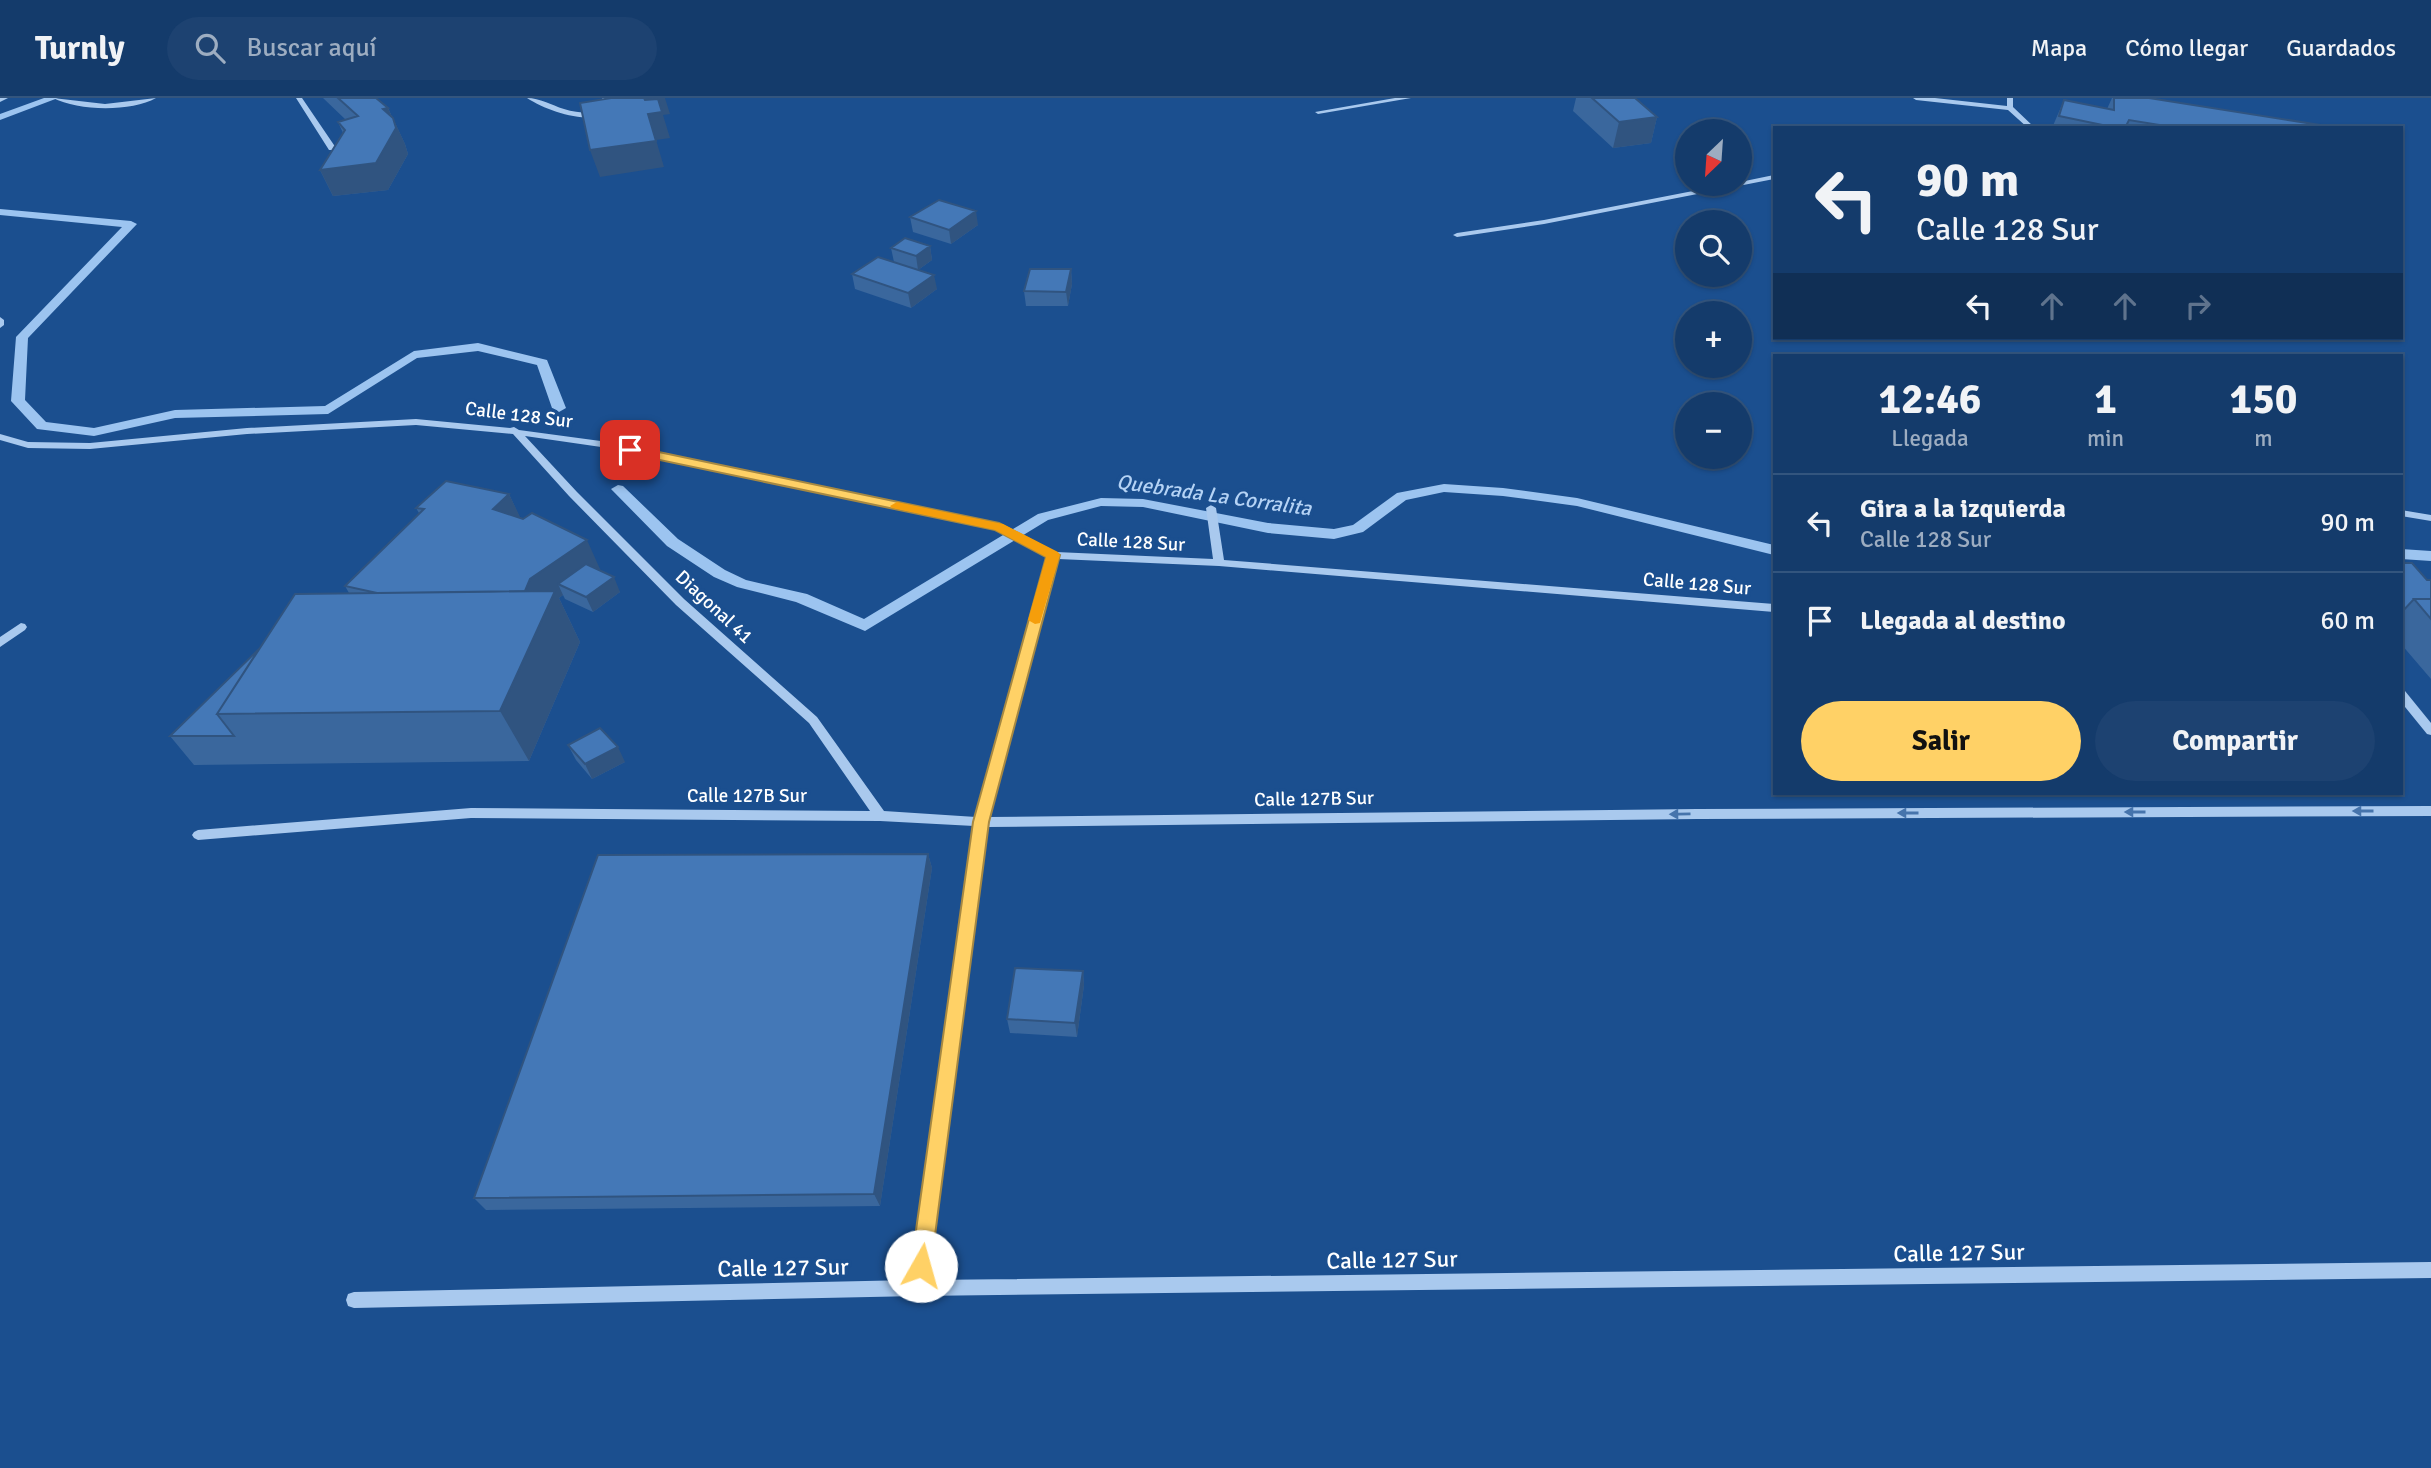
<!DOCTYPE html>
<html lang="es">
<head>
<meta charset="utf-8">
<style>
  :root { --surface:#143b6b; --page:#1d4271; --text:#f1f3f6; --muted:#9dadc1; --line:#33557e; --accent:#ffd166 }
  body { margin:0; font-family:Signika,sans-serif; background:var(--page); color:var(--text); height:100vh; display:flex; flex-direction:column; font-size:26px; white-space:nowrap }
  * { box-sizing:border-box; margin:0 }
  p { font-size:23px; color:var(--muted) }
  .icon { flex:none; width:38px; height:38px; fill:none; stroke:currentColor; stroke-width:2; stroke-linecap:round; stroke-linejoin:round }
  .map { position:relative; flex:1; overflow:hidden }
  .drawer { position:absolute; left:1773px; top:256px; width:630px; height:441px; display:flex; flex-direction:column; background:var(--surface); border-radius:0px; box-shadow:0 2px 5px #0004,0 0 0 2px var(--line) }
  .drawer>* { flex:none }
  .guide { position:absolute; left:1773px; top:28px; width:630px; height:214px; border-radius:0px; box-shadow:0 2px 5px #0004,0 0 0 2px var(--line); background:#143b6b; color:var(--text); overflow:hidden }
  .needle { width:46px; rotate:205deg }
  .fabs { position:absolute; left:1675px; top:21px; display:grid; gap:14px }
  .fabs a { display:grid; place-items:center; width:77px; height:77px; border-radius:50%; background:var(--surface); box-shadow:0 2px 5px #0004,0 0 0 2px var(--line); font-size:35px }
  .pin { position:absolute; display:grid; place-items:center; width:60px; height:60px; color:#fff; margin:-30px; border-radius:14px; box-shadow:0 4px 10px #0006 }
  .me { position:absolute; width:77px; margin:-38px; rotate:7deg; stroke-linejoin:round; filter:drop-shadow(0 0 5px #0008) }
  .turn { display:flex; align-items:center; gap:24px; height:147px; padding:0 28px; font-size:32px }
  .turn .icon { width:91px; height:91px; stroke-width:2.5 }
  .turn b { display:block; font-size:49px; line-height:60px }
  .lanes { display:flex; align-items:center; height:66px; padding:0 28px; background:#0003; justify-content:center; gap:35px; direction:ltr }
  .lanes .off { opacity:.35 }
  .eta { display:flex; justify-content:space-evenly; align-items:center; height:119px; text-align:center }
  .eta b { font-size:42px; font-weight:800; line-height:49px }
  .primary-button { display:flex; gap:14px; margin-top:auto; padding:14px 28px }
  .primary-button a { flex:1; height:80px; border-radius:42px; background:var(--accent); color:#111; font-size:28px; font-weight:800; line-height:80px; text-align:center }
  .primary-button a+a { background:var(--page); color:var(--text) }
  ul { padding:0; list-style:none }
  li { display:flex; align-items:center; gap:21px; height:98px; padding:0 28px; border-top:2px solid var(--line) }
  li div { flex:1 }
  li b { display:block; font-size:26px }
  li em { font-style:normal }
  header { display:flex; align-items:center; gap:42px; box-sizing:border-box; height:98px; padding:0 35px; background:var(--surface); border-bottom:2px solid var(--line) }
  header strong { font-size:33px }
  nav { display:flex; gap:38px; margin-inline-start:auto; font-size:24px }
  .search { width:490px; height:63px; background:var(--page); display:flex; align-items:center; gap:18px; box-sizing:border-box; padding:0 24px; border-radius:38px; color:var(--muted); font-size:26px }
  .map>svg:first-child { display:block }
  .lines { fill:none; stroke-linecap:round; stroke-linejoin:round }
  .stream { fill:#9cc4f0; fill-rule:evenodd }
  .minor { fill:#a9c9ee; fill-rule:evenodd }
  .wall { fill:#3a679d }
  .shaded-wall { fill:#305480 }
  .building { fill:#4478b7; stroke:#305480; stroke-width:2 }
  .oneway { fill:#4674ac }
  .route { fill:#ffd166; stroke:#a68842; stroke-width:2 }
  .slow { fill:#f59e0b }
  .labels { text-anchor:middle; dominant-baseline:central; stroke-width:7; stroke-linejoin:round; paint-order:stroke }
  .street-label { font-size:19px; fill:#fff; stroke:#1b4f8f }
  .water-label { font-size:21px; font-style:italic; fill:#b5d3f5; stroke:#1b4f8f }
  .near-street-label { font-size:23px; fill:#fff; stroke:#1b4f8f }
</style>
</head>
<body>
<header>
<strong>Turnly</strong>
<div class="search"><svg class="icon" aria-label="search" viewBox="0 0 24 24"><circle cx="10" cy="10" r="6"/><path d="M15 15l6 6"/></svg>Buscar aquí</div>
<nav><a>Mapa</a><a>Cómo llegar</a><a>Guardados</a></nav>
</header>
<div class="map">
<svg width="2431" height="1370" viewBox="0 0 2431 1370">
  <rect width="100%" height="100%" fill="#1b4f8f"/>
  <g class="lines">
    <path class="stream" d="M44,0H58L0,22V16Z
      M0,111L131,123L137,126L28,240L25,302L46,324L94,330L175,312L325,308L414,253L478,245L547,262L566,310L559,314L552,310L537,267L478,253L417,260L328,316L175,320L94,338L37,331L11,303L16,239L122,129L0,117Z
      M1444,386L1503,390L1577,400L1774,447V457L1577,408L1503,398L1444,394L1406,402L1363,434L1334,441L1268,435L1143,409L1101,408L1048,422L865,533L796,504L737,489L714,479L667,448L611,391L618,387L623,388L678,441L725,472L746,482L807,496L864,521L1038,416L1101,400L1143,401L1268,425L1334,431L1353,427L1397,395Z
      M2401,451L2431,453V463L2401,461Z"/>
    <path class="minor" d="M0,0H8L0,4Z
      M53,0L105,6L156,0C131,14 78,13 53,0Z
      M296,0H302L336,50L335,52H329Z
      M527,0C540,0 551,7 564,11C579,16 594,15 610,13L602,0H608L617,14C591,27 550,15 527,0Z
      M1395,0H1411L1318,16L1315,14Z
      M1913,0H1935L2007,8V0H2013V9L2035,30H2028L2008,12L1916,2Z
      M1774,77V81L1544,126L1457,139L1453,137L1457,135L1544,122L1729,86H1740V84Z
      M0,219L4,222V227L0,230Z
      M416,321L510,330L514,329L519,332L608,344L999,426L1056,454L1213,461L1206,410L1211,407L1216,410L1224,462L1774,506V514L1219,468L1058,461L989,719L1697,711L2431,708V718L1697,721L987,729L927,1182L2431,1164V1180L918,1198L354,1210L348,1208L346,1202L348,1196L354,1194L911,1182L974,728L880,723L471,720L198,742L194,740L192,737L194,734L198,732L471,710L870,713L809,625L676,507L569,398L513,336L416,327L247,336L90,351L28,350L0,342V336L28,344L90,345L247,330ZM525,338L608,350L996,432L1048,458L976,719L884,713L817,619L684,501L577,394Z
      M2401,412L2431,417V423L2401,418Z
      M21,525L25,526L27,529L25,532L0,549V539Z
      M2401,592L2405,593L2431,625V637L2427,636L2401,604Z"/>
  </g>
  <path class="wall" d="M323,0H376L388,10L405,46L408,56L388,92L333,98L320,72L343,35L338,24L346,22Z
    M1576,0H1635L1657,19L1651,45L1613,50L1573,13Z
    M2112,0H2149L2339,30H2052L2064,2L2107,11Z
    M910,119L978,127L951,146L913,134Z
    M930,148L932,162L918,172L937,191L911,210L855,191L852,176L894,164L891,150Z
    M1071,171L1072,186L1068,208H1026L1024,193Z
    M509,396L520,420L600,471L599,472L620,494L593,514L565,501L563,497L559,500L580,544L529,663L194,667L170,638L349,495L345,488L419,415L416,410Z
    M2401,465L2427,482H2431V581L2401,546Z
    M568,647L625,664L592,681L576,662Z
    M928,756L932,770L880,1108L486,1112L474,1100Z
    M1083,873L1084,887L1077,939L1010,935L1007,921Z"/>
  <path class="shaded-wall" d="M631,0H665L670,16L663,17L670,40L656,42L664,69L600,79L590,52Z
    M388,10L396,28L393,20L405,46L408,56L388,92L333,98L320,72L383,11Z
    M1657,19L1651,45L1613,50L1619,24Z
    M976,113L978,127L951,146L949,132Z
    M930,148L932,162L918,172L916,158Z
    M1071,171L1072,186L1068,208L1066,194Z
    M934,177L937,191L911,210L908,195Z
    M509,396L523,425L493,411Z
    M587,442L600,471L570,492L558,486L563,497L559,500L580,544L529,663L500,613L519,506L530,481Z
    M614,479L620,494L593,514L586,499Z
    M618,649L625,664L592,681L585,666Z
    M928,756L932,770L880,1108L874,1096Z
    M1083,873L1084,887L1077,939L1075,925Z"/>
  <path class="building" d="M338,0H376L388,10L383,11L393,20L396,30L376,65L320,72L345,32L338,24L358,18Z
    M611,0H644L645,2L658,1L662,14L648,16L656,43L590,52L580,5Z
    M1592,0H1635L1657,19L1619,24Z
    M2114,0H2149L2339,30H2178L2129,22L2125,30H2117L2059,18L2064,2L2114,12Z
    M939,102L976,113L949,132L910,119Z
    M905,140L930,148L916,158L891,150Z
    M878,159L934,177L908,195L852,176Z
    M1030,171H1071L1066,194L1024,193Z
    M446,383L509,396L493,411L523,421L532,415L587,442L530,481L525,493L377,495L345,488L424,411L416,410Z
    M2401,465H2412L2427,482H2431V501H2414L2401,515Z
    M586,466L614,479L586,499L558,486Z
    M555,493L500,613L217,616L295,496Z
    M2414,501H2431V521Z
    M259,551L217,616L234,638H170Z
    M600,630L618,649L585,666L568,647Z
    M928,756L874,1096L474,1100L598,757Z
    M1015,870L1083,873L1075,925L1007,921Z"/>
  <defs><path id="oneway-solid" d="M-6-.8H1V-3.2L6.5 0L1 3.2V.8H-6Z" transform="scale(1.75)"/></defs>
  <g class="oneway">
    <use href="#oneway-solid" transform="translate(2363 713) rotate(180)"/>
    <use href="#oneway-solid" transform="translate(2135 714) rotate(180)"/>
    <use href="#oneway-solid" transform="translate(1908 715) rotate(180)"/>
    <use href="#oneway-solid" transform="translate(1680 716) rotate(179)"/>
  </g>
  <path class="route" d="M630,348L999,425L1060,457L989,724L931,1168L928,1176L921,1179L914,1176L911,1168L973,724L1046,459L995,432L626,355V349Z"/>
  <path class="slow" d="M897,404L1003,426L1058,454L1060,457L1040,525L1035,526L1028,522L1046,459L995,432L892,410L890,408Z"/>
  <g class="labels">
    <g class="street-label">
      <text transform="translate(519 317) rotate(7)">Calle 128 Sur</text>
      <text transform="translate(1131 444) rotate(3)">Calle 128 Sur</text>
      <text transform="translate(1697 486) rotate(5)">Calle 128 Sur</text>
      <text transform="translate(714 509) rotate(43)">Diagonal 41</text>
      <text x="747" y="698">Calle 127B Sur</text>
      <text transform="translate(1314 701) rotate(-1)">Calle 127B Sur</text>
    </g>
    <g class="water-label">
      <text transform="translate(1214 397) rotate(8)">Quebrada La Corralita</text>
    </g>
    <g class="near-street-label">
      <text transform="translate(1959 1155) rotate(-1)">Calle 127 Sur</text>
      <text transform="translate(1392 1162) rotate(-1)">Calle 127 Sur</text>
      <text transform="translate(783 1170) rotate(-1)">Calle 127 Sur</text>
    </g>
  </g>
</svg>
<div class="fabs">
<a><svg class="needle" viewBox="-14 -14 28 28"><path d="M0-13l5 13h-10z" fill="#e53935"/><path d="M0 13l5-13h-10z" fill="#9dadc1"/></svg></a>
<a><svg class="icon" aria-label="search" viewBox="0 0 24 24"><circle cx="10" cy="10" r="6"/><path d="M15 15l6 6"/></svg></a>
<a>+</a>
<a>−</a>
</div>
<div class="pin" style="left:630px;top:352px;background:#d93025"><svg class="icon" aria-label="arrive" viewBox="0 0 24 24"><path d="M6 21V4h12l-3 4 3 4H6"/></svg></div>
<svg class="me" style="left:921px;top:1168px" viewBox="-20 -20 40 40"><circle r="19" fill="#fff"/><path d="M0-13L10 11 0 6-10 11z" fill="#ffd166"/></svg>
<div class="guide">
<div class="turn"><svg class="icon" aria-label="left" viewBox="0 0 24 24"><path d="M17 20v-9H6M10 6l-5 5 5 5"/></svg><div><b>90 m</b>Calle 128 Sur</div></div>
<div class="lanes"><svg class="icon" aria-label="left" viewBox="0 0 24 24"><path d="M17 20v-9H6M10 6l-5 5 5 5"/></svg><svg class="icon off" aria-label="ahead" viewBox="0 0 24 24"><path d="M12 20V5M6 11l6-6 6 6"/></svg><svg class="icon off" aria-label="ahead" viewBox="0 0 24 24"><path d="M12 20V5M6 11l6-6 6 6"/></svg><svg class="icon off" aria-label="right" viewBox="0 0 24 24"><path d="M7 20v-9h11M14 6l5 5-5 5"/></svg></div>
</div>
<section class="drawer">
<div class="eta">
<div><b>12:46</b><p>Llegada</p></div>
<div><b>1</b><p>min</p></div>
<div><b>150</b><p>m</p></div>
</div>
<ul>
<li><svg class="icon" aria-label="left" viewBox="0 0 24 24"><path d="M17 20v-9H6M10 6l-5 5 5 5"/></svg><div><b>Gira a la izquierda</b><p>Calle 128 Sur</p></div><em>90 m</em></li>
<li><svg class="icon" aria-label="arrive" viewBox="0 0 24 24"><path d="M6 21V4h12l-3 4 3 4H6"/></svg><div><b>Llegada al destino</b></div><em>60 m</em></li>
</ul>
<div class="primary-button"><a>Salir</a><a>Compartir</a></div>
</section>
</div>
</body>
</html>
